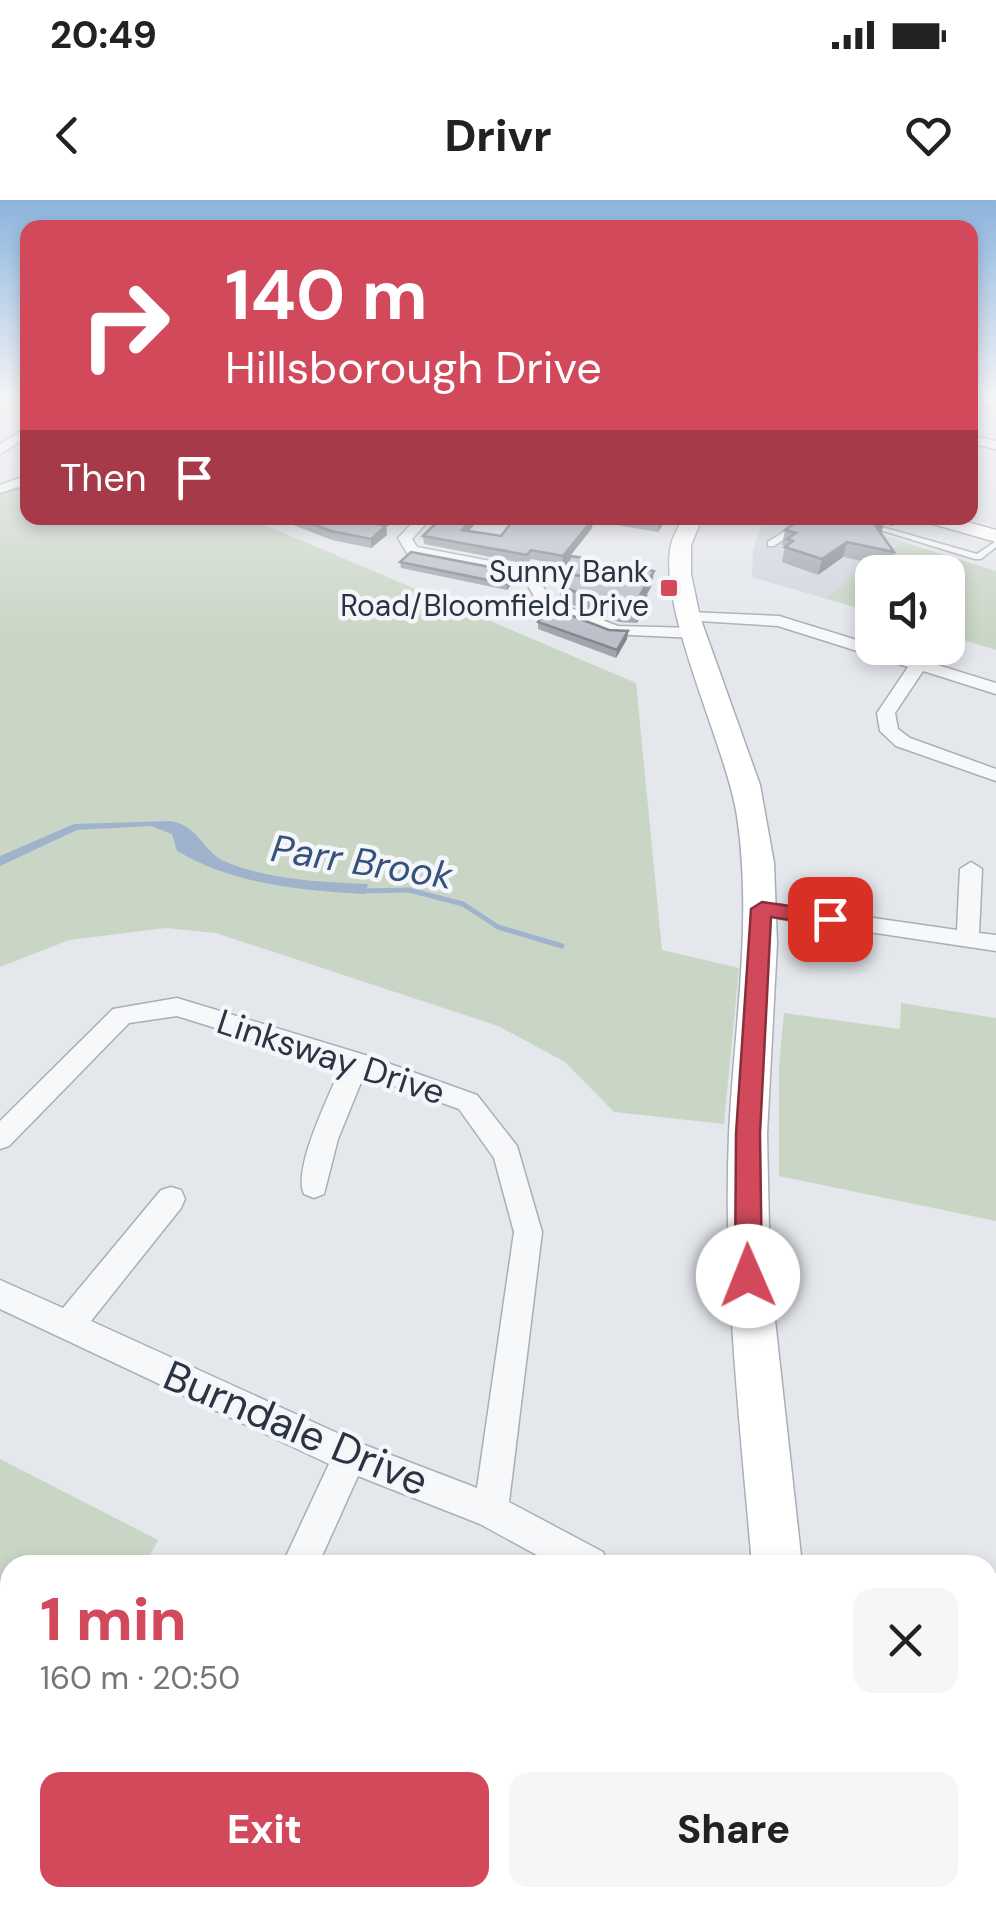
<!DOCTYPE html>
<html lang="en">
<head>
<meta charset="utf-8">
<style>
  :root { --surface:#fff; --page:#f6f6f6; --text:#222; --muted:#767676; --accent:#d1495b }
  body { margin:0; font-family:"DM Sans",sans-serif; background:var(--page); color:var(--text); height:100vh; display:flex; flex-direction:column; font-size:38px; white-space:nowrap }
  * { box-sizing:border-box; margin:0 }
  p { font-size:32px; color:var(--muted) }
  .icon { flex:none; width:55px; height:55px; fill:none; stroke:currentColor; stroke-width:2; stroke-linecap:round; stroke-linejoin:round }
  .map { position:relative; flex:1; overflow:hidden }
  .sheet { position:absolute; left:0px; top:1355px; width:998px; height:352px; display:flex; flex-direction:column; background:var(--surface); border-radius:30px 30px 0 0; box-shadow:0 5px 15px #0003 }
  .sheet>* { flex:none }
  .guide { position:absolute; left:20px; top:20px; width:958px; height:305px; border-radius:20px; box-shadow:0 5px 15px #0003; background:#d1495b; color:#fff; overflow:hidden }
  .controls { position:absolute; left:855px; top:355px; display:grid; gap:20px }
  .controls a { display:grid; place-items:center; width:110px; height:110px; border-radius:20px; background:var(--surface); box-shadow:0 5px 15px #0003; font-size:50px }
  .pin { position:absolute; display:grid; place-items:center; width:85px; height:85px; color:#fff; margin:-42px; border-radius:20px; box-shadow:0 5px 15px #0006 }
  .me { position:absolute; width:110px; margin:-55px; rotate:359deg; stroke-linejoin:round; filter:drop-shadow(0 0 8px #0008) }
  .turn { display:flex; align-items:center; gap:35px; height:210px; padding:0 40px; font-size:45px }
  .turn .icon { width:130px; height:130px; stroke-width:2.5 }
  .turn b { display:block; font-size:70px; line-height:85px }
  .then { display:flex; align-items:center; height:95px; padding:0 40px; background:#0003; gap:20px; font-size:38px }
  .round { display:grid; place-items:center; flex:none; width:105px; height:105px; border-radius:20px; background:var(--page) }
  .headline { display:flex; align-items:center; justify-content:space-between; height:170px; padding:0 40px }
  h1 { font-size:60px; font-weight:800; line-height:75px; color:var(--accent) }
  .action { display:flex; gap:20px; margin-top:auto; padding:20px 40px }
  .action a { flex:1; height:115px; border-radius:20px; background:var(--accent); color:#fff; font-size:40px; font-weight:800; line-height:115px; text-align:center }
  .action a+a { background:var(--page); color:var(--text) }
  .status { display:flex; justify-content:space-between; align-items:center; height:70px; padding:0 50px; background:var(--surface); direction:ltr }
  .status svg { height:28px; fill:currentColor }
  header { display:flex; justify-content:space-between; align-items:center; height:130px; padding:0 40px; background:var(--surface); font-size:45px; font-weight:800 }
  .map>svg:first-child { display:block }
  .built { fill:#d2d6de }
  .green { fill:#c9d6c5 }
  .water { fill:#9fb4cc }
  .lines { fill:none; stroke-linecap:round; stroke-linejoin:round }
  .stream { stroke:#9fb4cc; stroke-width:5 }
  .lane-casing { stroke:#a9aeb7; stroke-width:3 }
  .street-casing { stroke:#a9aeb7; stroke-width:3 }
  .secondary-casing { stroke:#a9aeb7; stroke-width:3 }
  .lane { fill:#f7f8fa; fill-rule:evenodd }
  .street { fill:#f7f8fa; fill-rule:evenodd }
  .secondary { fill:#fff; fill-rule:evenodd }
  .wall { fill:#a1a5ae }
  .shaded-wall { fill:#83868d }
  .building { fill:#bbc0ca; stroke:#83868d; stroke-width:2.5 }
  .route { fill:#d1495b; stroke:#882f3b; stroke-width:2.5 }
  .poi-dot { fill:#d1495b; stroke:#f4f6f9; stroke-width:4 }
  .labels { text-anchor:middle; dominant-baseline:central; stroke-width:9; stroke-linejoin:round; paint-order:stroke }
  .far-poi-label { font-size:30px; fill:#2b3445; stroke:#f4f6f9; text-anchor:end }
  .street-label { font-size:35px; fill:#2b3445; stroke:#f4f6f9 }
  .water-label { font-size:38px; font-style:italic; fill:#34527a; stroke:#f4f6f9 }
  .near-street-label { font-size:42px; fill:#2b3445; stroke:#f4f6f9 }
</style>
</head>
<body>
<div class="status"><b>20:49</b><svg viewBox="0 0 49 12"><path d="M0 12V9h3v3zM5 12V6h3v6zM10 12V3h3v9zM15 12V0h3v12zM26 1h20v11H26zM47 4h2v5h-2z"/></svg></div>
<header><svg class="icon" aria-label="back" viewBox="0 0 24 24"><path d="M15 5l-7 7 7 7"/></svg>Drivr<svg class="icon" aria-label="heart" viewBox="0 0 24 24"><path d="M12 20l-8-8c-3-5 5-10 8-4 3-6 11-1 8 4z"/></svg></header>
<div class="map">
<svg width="996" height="1706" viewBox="0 0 996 1706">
  <rect width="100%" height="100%" fill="#e4e7ec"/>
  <path class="built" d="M764,318H826L996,371V450L948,372H872V412L752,377L753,350Z"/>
  <path class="green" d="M27,284L28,318H249L636,483L662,750L739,768L724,924L614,912L565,862L498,826L216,733L166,728L69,740L0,767V294Z
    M902,342L996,371V450L948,435V372H872V412L825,398Z
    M901,803L996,818V1021L779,976V866L784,813L900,829Z
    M0,1259L158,1340L145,1365H10V1630L0,1650Z"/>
  <path class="water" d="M170,621C199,625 202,652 226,662C270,680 321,682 368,684L365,694C300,690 235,685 177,651L172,634L151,626L77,630L0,666V656L74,624Z"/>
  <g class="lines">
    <path class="stream" d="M359,691L409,690L463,704L498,727L562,746"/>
    <g class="lane-casing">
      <path id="lane" d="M784,318H790L798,329L774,346H768V342L790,328Z
        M883,318H890L881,324L882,327L977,354L996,341V347L981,359H975L877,329L874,323Z"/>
    </g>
    <g class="street-casing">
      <path id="street" d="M996,198V204L970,209V203Z
        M28,202V208L0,209V203Z
        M28,227V237L0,254V244Z
        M970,235L996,241V249L970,243Z
        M28,275V284L0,293V285Z
        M417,318H431L412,339L417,347L532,369L552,401L618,426L695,428L703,433L695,438L610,434L540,407L522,375L407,353L398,338Z
        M683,318H698L691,322Z
        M689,412L779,416L996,483V494L923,471L895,513L898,529L910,538L996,569V581L896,546L880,531L877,513L908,467L778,426L683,420L681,417Z
        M971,662L982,669L979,733L996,735V751L762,716L751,709L762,702L957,730L960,669Z
        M177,798L365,855L477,895L517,946L542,1032L509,1302L603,1352L608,1365H555L480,1324L358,1276L318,1365H282L329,1264L0,1109V1080L63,1108L161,990L171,987L181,990L185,999L181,1008L91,1121L357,1242L477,1288L514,1032L494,958L459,909L364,875L338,939L324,994L314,998L304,994C292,969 330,894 341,867L177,816L129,823L9,946L0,949V921L113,809Z
        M127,1698H170L167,1706H124Z
        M301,1698H359L362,1706H304Z"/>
    </g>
    <g class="secondary-casing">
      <path id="secondary" d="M683,318H702L691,345V374L700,417L760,585L774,663L777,743L767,934L770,1075L802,1365H752C740,1222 723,1078 729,934C734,827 753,723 737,616C726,545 657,408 671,345C673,336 679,326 683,318Z
        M923,318H953L996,330V342L926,322Z
        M792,1698H852L853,1706H793Z"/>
    </g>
    <use href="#lane" class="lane"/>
    <use href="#street" class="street"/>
    <use href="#secondary" class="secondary"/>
  </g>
  <path class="wall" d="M275,318H352L386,326L387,335L371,348L332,340Z
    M377,318H406L401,322Z
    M441,318H480L469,331L501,336L593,319L592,328L563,365L531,359L527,364L424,344L423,336Z
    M605,318H667L658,332L604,323Z
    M889,318H904L893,326L887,325Z
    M885,319L881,334L894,352L889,367L843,357L818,375L782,362L785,346L782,345L785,330Z
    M591,359L590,370L586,377L620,382L652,385L646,396L644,410L637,423L619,422L559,400L561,385L558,384L559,373Z
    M400,362L516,372V378L507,390L401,368Z
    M538,422L628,431L627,439L616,458L538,429Z"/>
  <path class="shaded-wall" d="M472,318H480L462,338V330Z
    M663,318H667L658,332L659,323Z
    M895,318H904L893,326Z
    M593,319L592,328L563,365V356Z
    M885,319L881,334L875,325Z
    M386,326L387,335L371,348V339Z
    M847,342L843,357L818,375L822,359Z
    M591,359L590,370L579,388L580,377Z
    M654,371L652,385L646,396L644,410L637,423L640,395Z
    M516,372V378L507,390V384Z
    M628,431L627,439L616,458L617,450Z"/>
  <path class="building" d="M296,318H352L386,326L371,339L331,331Z
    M441,318H472L462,330L501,336L515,318H584L593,319L563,356L531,350L527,355L423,336Z
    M623,318H663L659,323Z
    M802,318H882L885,319L875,325L894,352L847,342L822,359L785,347L793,341L787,339L796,333L785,330Z
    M411,352L516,372L507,384L400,362Z
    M571,356L591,359L580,376L559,373Z
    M630,366L654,371L640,395L646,396L638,409L620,408L560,386L569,374L620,382Z
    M549,407L609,430L628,431L617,450L538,422Z"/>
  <linearGradient id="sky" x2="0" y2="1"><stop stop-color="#8bb4dd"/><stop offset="0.45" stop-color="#f3f4f6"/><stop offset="1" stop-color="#f3f4f6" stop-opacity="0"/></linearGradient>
  <rect width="996" height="435" fill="url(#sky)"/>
  <path class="route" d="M762,702L830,712L841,719L830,726L771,717L760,934L762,1076L758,1084L748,1088L739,1084L735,1076L736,934L751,709Z"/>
  <rect class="poi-dot" x="659" y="378" width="20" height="20" rx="5"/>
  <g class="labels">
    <g class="far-poi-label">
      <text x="649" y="371">Sunny Bank<tspan x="649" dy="34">Road/Bloomfield Drive</tspan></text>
    </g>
    <g class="street-label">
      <text transform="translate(331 857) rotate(18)">Linksway Drive</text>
    </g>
    <g class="water-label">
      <text transform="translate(362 662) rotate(9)">Parr Brook</text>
    </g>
    <g class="near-street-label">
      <text transform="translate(296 1228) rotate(23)">Burndale Drive</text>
    </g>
  </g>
</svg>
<div class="controls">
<a><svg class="icon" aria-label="sound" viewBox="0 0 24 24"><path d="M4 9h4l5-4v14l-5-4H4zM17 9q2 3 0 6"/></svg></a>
</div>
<div class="pin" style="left:830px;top:719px;background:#d93025"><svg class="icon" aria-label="arrive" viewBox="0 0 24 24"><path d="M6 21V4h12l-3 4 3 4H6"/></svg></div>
<svg class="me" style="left:748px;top:1076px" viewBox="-20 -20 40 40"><circle r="19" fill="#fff"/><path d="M0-13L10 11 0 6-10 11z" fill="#d1495b"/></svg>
<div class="guide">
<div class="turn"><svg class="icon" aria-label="right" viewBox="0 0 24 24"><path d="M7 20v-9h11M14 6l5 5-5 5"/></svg><div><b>140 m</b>Hillsborough Drive</div></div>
<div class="then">Then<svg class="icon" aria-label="arrive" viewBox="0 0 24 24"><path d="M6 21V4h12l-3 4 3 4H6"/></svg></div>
</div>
<section class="sheet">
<div class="headline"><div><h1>1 min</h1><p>160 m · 20:50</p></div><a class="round"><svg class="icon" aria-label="close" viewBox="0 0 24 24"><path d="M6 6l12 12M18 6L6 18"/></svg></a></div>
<div class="action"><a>Exit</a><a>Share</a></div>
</section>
</div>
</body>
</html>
